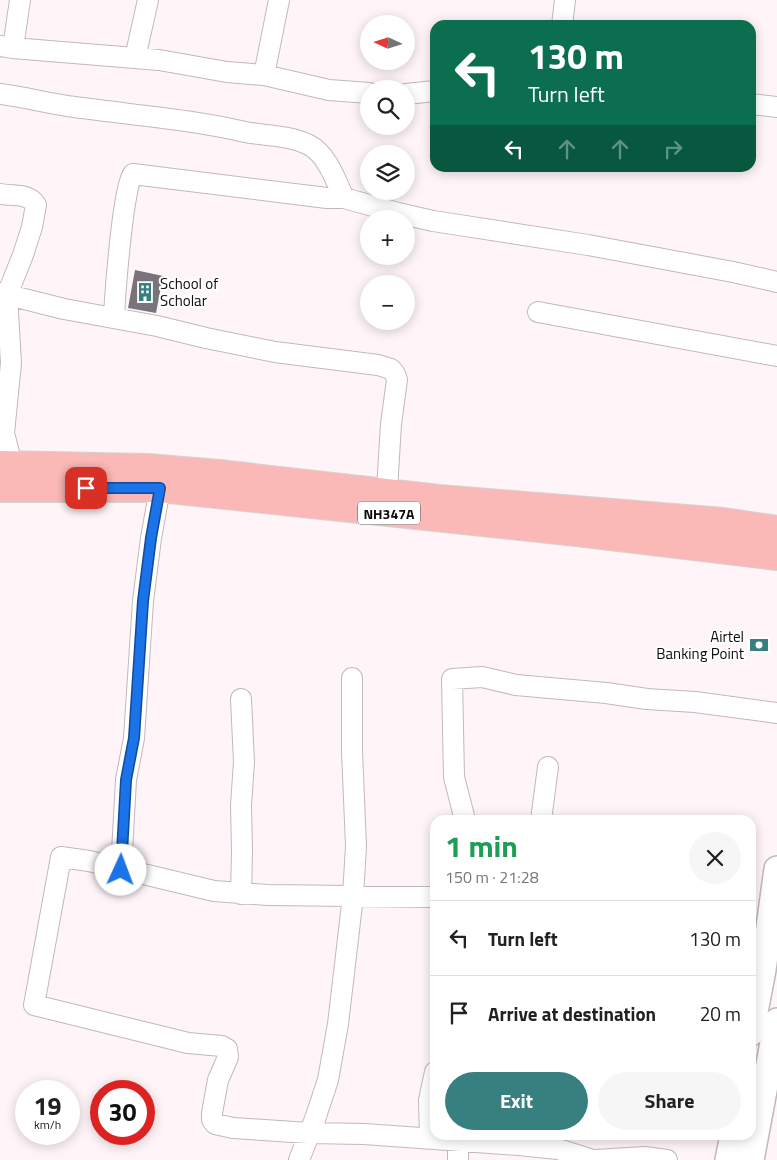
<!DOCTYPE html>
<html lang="en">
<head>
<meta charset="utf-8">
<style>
  :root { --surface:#fff; --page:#f6f6f6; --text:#202124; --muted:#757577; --line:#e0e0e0; --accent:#37807f }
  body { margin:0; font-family:"Titillium Web",sans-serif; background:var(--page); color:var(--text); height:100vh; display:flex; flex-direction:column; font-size:19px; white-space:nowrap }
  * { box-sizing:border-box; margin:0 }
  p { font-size:16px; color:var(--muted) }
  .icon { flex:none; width:28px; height:28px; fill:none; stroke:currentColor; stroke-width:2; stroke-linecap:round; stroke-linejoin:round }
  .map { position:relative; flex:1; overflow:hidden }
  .drawer { position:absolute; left:430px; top:815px; width:326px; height:325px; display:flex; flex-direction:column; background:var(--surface); border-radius:15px; box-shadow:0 2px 12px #0003 }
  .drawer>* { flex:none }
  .banner { position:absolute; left:430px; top:20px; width:326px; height:152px; border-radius:15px; box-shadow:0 2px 12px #0003; background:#0b6e4f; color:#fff; overflow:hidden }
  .needle { width:32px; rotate:274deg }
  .controls { position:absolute; left:360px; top:15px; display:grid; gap:10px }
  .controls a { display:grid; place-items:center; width:55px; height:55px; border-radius:50%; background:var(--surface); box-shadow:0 2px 12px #0003; font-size:25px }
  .speed { position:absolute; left:15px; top:1080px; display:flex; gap:10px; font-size:25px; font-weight:700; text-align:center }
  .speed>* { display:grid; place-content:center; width:65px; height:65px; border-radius:50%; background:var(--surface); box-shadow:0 2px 12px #0003; line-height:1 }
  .speed small { font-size:12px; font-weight:400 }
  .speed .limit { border:8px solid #d22; background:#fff; color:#111 }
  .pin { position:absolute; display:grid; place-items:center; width:42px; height:42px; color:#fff; margin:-21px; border-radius:10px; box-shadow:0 2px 8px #0006 }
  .me { position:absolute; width:55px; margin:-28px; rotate:2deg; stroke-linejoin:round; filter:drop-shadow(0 0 4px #0008) }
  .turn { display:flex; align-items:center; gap:18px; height:105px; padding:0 15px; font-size:22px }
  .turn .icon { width:65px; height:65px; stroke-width:2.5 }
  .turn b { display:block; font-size:35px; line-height:42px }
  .lanes { display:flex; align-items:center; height:48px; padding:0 15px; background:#0003; justify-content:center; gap:25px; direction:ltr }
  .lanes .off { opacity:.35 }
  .round { display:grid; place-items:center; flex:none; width:52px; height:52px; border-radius:26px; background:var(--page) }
  .headline { display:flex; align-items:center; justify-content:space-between; height:85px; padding:0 15px }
  h1 { font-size:30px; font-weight:700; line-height:38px; color:#1e9e55 }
  .cta { display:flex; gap:10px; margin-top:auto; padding:10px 15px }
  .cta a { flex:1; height:58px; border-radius:30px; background:var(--accent); color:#fff; font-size:20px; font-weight:700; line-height:58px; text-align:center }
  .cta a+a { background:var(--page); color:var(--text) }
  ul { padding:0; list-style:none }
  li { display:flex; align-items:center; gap:15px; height:75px; padding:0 15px; border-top:1px solid var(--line) }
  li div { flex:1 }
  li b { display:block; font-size:19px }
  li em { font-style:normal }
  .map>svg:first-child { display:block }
  .building { fill:#79737a }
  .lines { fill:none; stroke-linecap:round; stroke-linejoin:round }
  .minor-casing { stroke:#c2b8bc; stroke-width:22 }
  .tertiary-casing { stroke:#c2b8bc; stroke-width:28 }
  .trunk-casing { stroke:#d4d3d3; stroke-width:30 }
  .minor { stroke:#fff; stroke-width:20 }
  .tertiary { stroke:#fff; stroke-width:25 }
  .trunk { stroke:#fab8b6; stroke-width:28 }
  .route-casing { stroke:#114b97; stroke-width:12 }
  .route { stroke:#1a73e8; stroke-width:9 }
  .labels { text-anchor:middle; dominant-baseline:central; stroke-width:4; stroke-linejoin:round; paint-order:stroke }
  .shield { fill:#fff; stroke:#575556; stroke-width:1 }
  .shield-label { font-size:14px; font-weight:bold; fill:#0f0c0d }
  .poi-label { font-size:15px; fill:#0f0c0d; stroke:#fff; text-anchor:start }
</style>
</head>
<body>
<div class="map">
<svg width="777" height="1160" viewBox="0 0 777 1160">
  <rect width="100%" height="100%" fill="#fff5f9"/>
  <path class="building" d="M135,270L163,276L156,313L128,308Z"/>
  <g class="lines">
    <g class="minor-casing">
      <path id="minor" d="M562,25L565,0
        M0,46L13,48L20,0
        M13,48L159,60L227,72L264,75L279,0
        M135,58L148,0
        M264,75L329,90L369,93
        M0,94C25,97 50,104 75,107C132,115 189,119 245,132C265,136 290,135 309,145C327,154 336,181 344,198L398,213L433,221L588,245L733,272L777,282
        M406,94L435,91
        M751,104L777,107
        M0,194C13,196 29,193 36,205L32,227L23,255L7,295L11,363L4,433L12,465V479
        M0,293L64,309L157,326L206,338L275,352L378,365L391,369L395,374L397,380L391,424L386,506
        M538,312L777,356
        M114,317C115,296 123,185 133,174L327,198H344
        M465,820L454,777L452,679L482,677L516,685L606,693L647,699L695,702L777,713
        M541,820L548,767
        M121,870L126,780L134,738L143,601L151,538L160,488
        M241,894L242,851L241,805L244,762L241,699
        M435,897L268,895L214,891L89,861L61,857L34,1005L188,1043L222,1046L227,1049L228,1057L218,1080L212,1113V1120L215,1124L233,1128L309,1133L364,1134L519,1145L558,1149L593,1160
        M430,1138L429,1100L435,1072
        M458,1140V1160
        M299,1160L315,1119L328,1080L338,1024L353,896L356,846L352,751V678
        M595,1160L645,1157L667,1160"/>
    </g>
    <g class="tertiary-casing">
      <path id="tertiary" d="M751,1033L763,970L777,869
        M728,1160L733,1135
        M751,1160L777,1021"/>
    </g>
    <g class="trunk-casing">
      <path id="trunk" d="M0,465L147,468L219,474L439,499L723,522L777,530
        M0,488H160L577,532L777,556"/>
    </g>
    <use href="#minor" class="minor"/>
    <use href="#tertiary" class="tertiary"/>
    <use href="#trunk" class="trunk"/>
  </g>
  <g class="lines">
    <g class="route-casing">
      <path id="route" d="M86,488H160L151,538L143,601L134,738L126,780L121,870"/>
    </g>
    <use href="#route" class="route"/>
  </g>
  <defs>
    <g id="building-bare" transform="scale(1.5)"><path d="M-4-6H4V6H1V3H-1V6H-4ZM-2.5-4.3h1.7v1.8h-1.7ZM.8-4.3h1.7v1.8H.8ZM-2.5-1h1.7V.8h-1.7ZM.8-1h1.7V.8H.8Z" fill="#37807f" stroke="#fff" stroke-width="2.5" paint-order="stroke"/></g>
    <g id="bank-bare" transform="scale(1.5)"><path d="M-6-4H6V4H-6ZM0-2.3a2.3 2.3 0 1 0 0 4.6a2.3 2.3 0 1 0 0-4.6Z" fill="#37807f" stroke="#fff" stroke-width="2.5" paint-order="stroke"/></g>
  </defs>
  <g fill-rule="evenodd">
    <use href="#building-bare" x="145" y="292"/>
    <use href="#bank-bare" x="759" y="645"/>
  </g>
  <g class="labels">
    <rect class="shield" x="358" y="501.5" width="62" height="23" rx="4"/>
    <g class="shield-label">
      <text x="389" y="513">NH347A</text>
    </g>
    <g class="poi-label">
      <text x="160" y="283">School of<tspan x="160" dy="17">Scholar</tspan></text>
      <text x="744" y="636" text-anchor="end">Airtel<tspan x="744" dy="17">Banking Point</tspan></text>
    </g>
  </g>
</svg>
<div class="controls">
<a><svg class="needle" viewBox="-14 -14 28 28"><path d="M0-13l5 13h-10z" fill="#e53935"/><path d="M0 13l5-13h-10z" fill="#757577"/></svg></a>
<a><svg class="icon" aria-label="search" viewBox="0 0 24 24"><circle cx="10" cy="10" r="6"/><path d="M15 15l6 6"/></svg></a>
<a><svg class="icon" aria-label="layers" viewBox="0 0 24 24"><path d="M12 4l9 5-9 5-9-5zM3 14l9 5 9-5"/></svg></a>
<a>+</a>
<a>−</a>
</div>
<div class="speed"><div>19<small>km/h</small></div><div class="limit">30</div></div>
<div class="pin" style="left:86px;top:488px;background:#d93025"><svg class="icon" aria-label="arrive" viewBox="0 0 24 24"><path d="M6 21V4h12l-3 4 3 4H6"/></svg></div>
<svg class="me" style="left:121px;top:870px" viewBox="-20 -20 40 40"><circle r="19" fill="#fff"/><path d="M0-13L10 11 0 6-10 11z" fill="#1a73e8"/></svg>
<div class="banner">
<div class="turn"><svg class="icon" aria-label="left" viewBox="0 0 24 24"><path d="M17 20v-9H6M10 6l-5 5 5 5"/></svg><div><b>130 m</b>Turn left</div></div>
<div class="lanes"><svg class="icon" aria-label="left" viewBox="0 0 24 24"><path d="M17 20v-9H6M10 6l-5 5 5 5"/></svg><svg class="icon off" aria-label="ahead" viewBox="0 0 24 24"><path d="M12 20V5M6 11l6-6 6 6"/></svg><svg class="icon off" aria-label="ahead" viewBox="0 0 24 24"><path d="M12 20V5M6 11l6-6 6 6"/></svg><svg class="icon off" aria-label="right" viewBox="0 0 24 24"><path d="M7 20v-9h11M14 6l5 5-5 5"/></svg></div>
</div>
<section class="drawer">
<div class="headline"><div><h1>1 min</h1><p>150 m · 21:28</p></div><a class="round"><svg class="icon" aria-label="close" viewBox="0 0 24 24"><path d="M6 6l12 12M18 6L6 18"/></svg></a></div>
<ul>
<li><svg class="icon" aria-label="left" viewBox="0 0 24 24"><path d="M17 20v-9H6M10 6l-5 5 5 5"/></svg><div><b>Turn left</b></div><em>130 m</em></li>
<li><svg class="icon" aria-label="arrive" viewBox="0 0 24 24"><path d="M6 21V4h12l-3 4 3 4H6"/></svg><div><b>Arrive at destination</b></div><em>20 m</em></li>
</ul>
<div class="cta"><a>Exit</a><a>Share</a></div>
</section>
</div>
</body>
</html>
